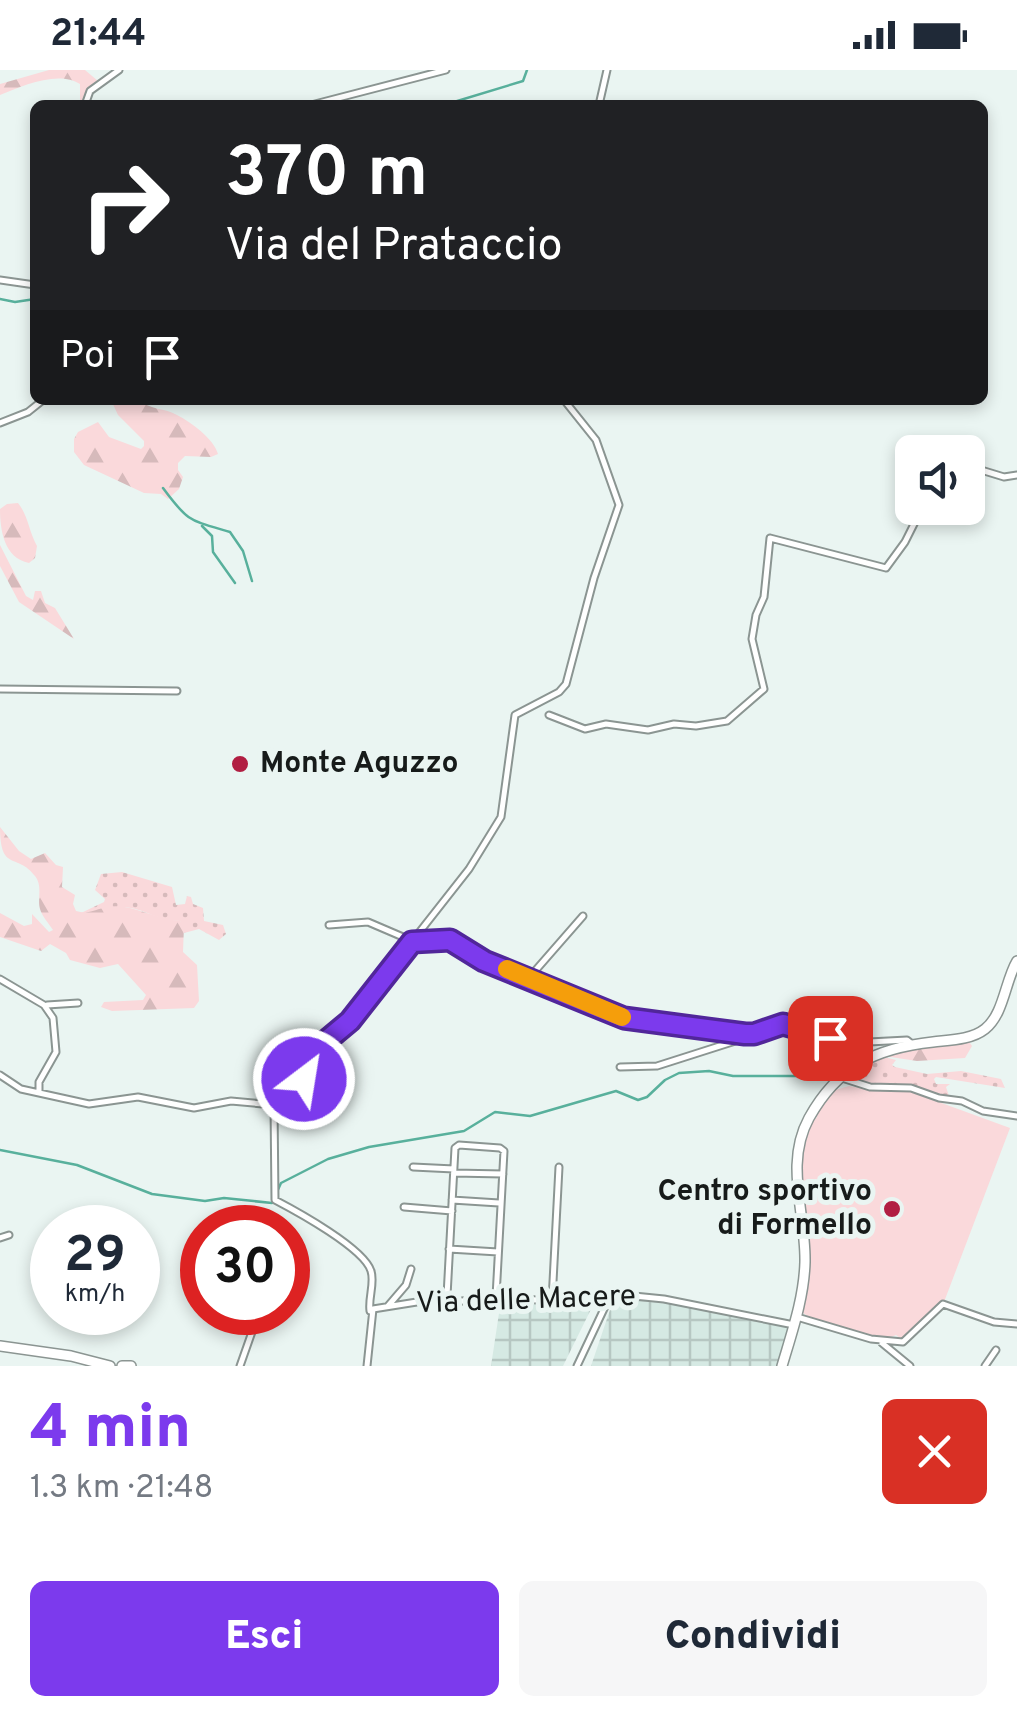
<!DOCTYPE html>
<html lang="it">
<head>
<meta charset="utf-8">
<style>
  :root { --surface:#fff; --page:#f6f6f7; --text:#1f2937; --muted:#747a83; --accent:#7c3aed }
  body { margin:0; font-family:Overpass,sans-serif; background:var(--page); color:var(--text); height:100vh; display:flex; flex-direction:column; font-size:38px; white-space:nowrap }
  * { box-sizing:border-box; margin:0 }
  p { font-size:32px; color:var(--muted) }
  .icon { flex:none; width:55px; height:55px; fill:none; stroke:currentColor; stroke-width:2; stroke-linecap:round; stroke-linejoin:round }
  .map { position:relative; height:1296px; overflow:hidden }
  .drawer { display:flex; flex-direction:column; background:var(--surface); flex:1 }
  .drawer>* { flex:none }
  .banner { position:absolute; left:30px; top:30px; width:958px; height:305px; border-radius:15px; box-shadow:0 5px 15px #0003; background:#202124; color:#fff; overflow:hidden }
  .buttons { position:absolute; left:895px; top:365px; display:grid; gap:20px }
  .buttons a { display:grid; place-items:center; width:90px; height:90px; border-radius:15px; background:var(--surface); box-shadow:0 5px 15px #0003; font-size:50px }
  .speed { position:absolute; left:30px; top:1135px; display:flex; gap:20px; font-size:50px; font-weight:700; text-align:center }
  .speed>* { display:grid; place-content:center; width:130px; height:130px; border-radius:50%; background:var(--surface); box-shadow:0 5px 15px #0003; line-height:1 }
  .speed small { font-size:25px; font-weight:400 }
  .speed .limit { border:15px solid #d22; background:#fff; color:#111 }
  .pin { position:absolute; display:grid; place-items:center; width:85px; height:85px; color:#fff; margin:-42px; border-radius:20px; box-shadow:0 5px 15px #0006 }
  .me { position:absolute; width:110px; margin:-55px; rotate:31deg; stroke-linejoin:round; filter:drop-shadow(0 0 8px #0008) }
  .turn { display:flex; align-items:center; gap:35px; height:210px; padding:0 30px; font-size:45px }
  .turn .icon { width:130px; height:130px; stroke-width:2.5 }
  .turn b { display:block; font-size:70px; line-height:85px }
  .then { display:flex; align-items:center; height:95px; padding:0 30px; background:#0003; gap:20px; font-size:38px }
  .round { display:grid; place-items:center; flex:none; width:105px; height:105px; border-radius:15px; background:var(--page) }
  .headline { display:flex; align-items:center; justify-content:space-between; height:170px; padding:0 30px }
  h1 { font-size:60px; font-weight:800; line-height:75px; color:var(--accent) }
  .button { display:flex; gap:20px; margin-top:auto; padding:20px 30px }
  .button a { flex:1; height:115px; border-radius:15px; background:var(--accent); color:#fff; font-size:40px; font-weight:800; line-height:115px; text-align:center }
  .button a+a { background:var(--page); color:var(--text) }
  .status { display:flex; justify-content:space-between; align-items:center; height:70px; padding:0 50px; background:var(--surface); direction:ltr }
  .status svg { height:28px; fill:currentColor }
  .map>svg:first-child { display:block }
  .industrial { fill:url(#industrial-grid) }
  .grass { fill:url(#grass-dots) }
  .forest { fill:url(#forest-firs) }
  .park { fill:#fad9db }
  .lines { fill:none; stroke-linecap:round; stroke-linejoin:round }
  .stream { stroke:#58b09c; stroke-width:2.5 }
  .street-casing { stroke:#8b9592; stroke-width:9 }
  .secondary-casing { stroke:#8b9592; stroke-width:12 }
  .street { stroke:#fff; stroke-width:5 }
  .secondary { stroke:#fff; stroke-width:9 }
  .route-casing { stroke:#51269a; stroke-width:25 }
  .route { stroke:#7c3aed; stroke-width:18 }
  .slow { stroke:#f59e0b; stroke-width:18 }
  .poi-dot { fill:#b11e42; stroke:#eaf5f2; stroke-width:4 }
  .labels { text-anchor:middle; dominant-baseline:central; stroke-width:10; stroke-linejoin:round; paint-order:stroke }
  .poi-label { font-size:30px; font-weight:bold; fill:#171b1a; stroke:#eaf5f2; text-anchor:start }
  .street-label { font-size:30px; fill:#171b1a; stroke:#eaf5f2 }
</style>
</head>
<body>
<div class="status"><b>21:44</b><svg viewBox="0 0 49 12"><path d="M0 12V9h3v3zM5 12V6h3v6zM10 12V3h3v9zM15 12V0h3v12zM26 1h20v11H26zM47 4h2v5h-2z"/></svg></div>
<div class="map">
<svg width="1017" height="1296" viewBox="0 0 1017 1296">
  <defs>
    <pattern id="industrial-grid" width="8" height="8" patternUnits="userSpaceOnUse" patternTransform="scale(2.5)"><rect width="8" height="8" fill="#d5e9e3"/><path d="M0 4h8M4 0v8" fill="none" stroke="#b6c7c2"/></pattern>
    <pattern id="grass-dots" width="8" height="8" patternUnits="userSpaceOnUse" patternTransform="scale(2.5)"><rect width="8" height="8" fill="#fad9db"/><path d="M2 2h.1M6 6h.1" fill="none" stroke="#d6babb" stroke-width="1.8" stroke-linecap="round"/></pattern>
    <pattern id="forest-firs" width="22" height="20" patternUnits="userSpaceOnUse" patternTransform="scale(2.5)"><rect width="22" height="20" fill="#fad9db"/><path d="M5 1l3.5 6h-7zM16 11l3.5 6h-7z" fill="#d6babb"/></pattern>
  </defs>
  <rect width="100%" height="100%" fill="#eaf5f2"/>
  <path class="industrial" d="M598,1225L563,1296H491L501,1230L550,1233Z
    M615,1225L658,1229L789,1256L778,1296H591Z"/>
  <path class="grass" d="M122,802L172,817L176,835L185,834L187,826L191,827L193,834L203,838L204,851L223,855L226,864L219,870L199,859L184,863L180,851C157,850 150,842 131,838C113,834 98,843 81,843L104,832L105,829L95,820L101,804Z
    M877,985L896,990L892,995L895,997L927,1004L961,1001L1001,1009L1005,1018L936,1007L934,1009L936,1014H950L946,1017L949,1026L900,1014H873L849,1009L848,1006Z"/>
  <path class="forest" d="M49,0H85L98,11L83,31L80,30V14C58,0 22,16 0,25V14Z
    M111,330H139C150,340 165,338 177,345C191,352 214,369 218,384L211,387L185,386L178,393V400L183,407L179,419L168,429L161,424L144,423L84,395L74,382V369L78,362L98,352L109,367L141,379L144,376V371L118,345Z
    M18,433C28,445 29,462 37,476L35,488L29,493C4,488 0,460 0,439L7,434Z
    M0,475L26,526L33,530L35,521H41L45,533L55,538L74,569L19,532L0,496Z
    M0,757L19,781L31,789L45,783L56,795L63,797L62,817L75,825L73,834L76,841C89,845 95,839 108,837C131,833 154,849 180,851L184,856L183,882L197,895L199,931L194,938L112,941L101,937L104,932L143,930L146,925L118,894L100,898L70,890L66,883L50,874L41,881L0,867V843L24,856L32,854V844L49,862L53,860C49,854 42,846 40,839C37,829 43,816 35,806C17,782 0,803 0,757Z
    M968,970L972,976L965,988L917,991L877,985L893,979Z"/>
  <path class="park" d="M849,1016L877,1021L906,1020L1010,1058L944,1232L904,1271L896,1265C879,1274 819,1254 803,1243C804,1223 810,1202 810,1181C808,1144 786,1074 817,1047L814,1044L835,1020Z"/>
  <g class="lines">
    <path class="stream" d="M444,35L523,11L527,0
      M0,229L15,232L35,229
      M163,418C188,452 189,450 230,462L243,481L252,511
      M202,456L212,466L213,482L235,513
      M0,1080L77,1095L152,1124L205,1131L224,1128L272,1133L281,1113L328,1089L369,1077L464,1061L495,1042L530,1046L616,1021L638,1030L647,1027L665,1010L679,1003L709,1001L733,1006H824L830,1001L835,987"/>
    <g class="street-casing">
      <path id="street" d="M85,35L90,21L119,0
        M311,35L446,0
        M599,35L607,0
        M0,210L35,215
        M0,353L28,342L43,330
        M968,396L1004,407L1017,405
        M0,619L177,621
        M549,645L585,659L606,654L648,660L674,654L696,656L727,651L764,619L752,569L756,545L764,527L770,468L886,498L905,472L922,438
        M329,855L368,852L417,873L451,870L484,891L624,948L745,964L754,965L783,954L826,967L853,965L869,972L907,970L912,974
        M0,909L44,935L53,948L56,982L39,1012V1023
        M528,909L583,846
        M47,935L78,933
        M620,997L657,996L751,966
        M0,1005L21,1019L89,1034L138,1027L194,1038L231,1031L274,1035
        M842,1008L870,1017L911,1018L939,1028L962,1031L983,1041L1017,1046
        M274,1035L302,1014L314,981L348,953L469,799L501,747L515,645L559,622L566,614L594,508L619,435L596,370L564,330
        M274,1035L275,1130C296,1141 364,1178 371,1201C375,1213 368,1228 370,1241
        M413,1097L454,1099
        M454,1103L503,1104
        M452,1130L499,1133
        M404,1137L452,1141
        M0,1168L9,1165
        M449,1179L498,1182
        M447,1226L455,1078L459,1075L500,1078L504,1081L496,1227
        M552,1231L559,1097
        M388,1236L406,1215L411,1199
        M797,1247L871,1269L903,1272L943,1234L994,1252L1017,1254
        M882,1273L910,1296
        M240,1296L259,1242
        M367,1296L373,1239L423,1231L448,1233L491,1227L552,1231L604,1223L664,1229L794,1255
        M577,1296L611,1224
        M985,1296L996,1280"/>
    </g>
    <g class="secondary-casing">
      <path id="secondary" d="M0,1276L71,1286L110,1296
        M122,1296H131
        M782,1296C792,1262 804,1228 805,1192C806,1143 784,1094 809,1048C838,996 876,978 933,972C950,970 971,970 985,959C1004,944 1005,911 1017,891"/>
    </g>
    <use href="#street" class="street"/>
    <use href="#secondary" class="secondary"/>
  </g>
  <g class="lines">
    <g class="route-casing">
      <path id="route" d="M304,1009L314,981L350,951L412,872L450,870L484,891L624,948L745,964H754L783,954L830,968"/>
    </g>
    <use href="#route" class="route"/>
    <path class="slow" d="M507,899L622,947"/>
  </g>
  <g class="poi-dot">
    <circle cx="240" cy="694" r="10"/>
    <circle cx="892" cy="1139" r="10"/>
  </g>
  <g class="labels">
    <g class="poi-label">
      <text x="260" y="694">Monte Aguzzo</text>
      <text x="872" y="1122" text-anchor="end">Centro sportivo<tspan x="872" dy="34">di Formello</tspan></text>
    </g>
    <g class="street-label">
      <text transform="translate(526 1231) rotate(-2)">Via delle Macere</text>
    </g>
  </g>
</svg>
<div class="buttons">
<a><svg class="icon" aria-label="sound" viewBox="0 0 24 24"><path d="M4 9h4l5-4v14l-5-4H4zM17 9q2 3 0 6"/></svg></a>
</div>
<div class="speed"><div>29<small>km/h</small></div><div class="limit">30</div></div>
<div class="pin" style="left:830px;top:968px;background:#d93025"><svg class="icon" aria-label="arrive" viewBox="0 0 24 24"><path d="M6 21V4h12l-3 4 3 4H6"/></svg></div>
<svg class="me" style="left:304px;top:1009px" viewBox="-20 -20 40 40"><circle r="17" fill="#7c3aed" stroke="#fff" stroke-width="3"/><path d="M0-11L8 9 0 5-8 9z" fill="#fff"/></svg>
<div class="banner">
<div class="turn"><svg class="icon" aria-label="right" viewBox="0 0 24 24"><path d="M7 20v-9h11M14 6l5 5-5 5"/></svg><div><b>370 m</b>Via del Prataccio</div></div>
<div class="then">Poi<svg class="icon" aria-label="arrive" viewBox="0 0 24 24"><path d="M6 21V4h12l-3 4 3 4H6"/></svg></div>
</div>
</div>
<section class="drawer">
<div class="headline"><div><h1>4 min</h1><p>1.3 km · 21:48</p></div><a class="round" style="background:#d93025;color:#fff"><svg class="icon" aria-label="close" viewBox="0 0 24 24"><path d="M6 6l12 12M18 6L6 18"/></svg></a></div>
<div class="button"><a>Esci</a><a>Condividi</a></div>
</section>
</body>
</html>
